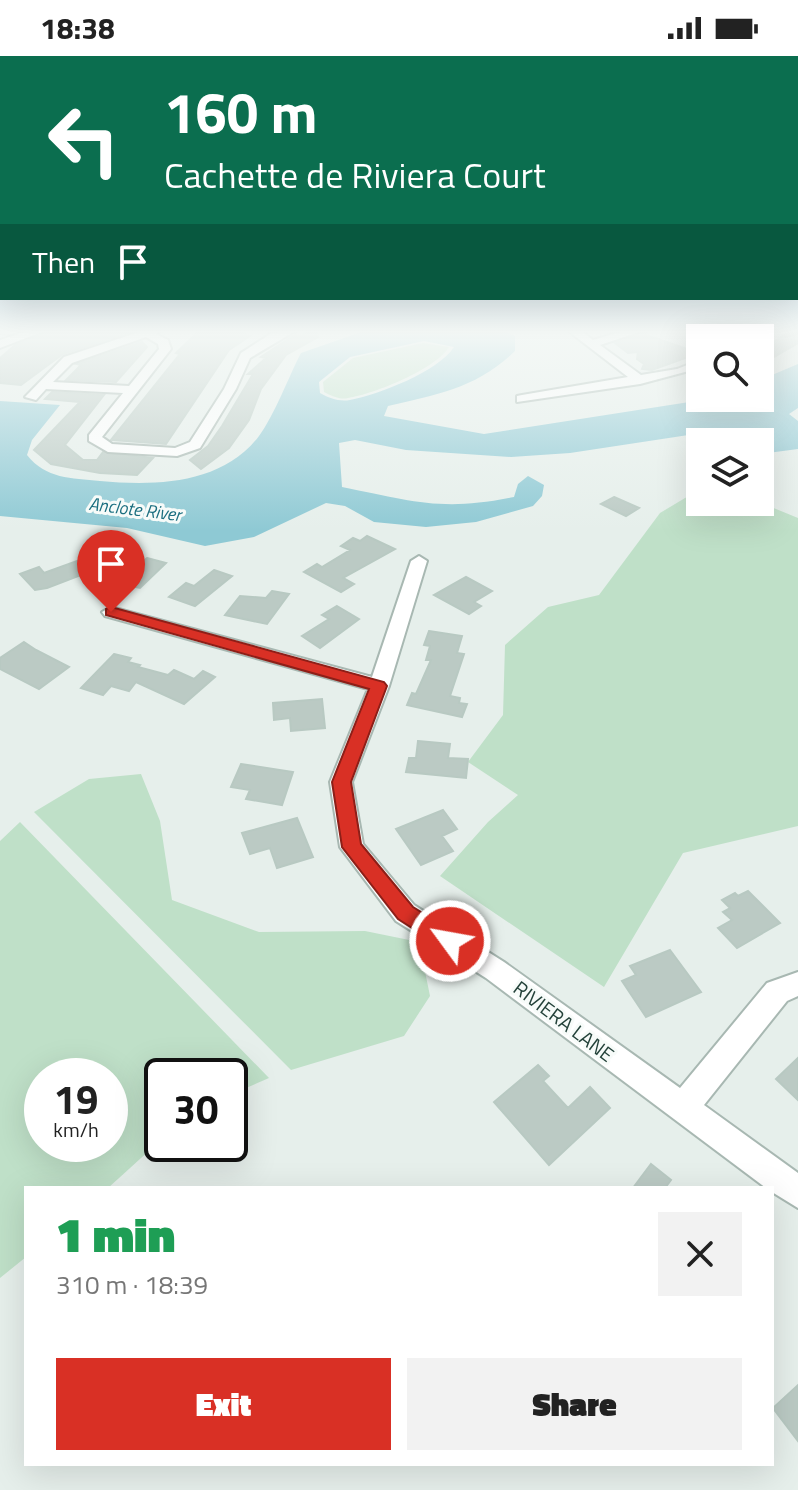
<!DOCTYPE html>
<html lang="en">
<head>
<meta charset="utf-8">
<style>
  :root { --surface:#fff; --page:#f2f2f2; --text:#222; --muted:#767676; --accent:#d93025 }
  body { margin:0; font-family:"Titillium Web",sans-serif; background:var(--page); color:var(--text); height:100vh; display:flex; flex-direction:column; font-size:30px; white-space:nowrap }
  * { box-sizing:border-box; margin:0 }
  p { font-size:26px; color:var(--muted) }
  .icon { flex:none; width:44px; height:44px; fill:none; stroke:currentColor; stroke-width:2; stroke-linecap:round; stroke-linejoin:round }
  .map { position:relative; flex:1; overflow:hidden }
  .drawer { position:absolute; left:24px; top:1130px; width:750px; height:280px; display:flex; flex-direction:column; background:var(--surface); border-radius:0px; box-shadow:0 8px 32px #0002 }
  .drawer>* { flex:none }
  .top-card { position:absolute; left:0px; top:0px; width:798px; height:244px; box-shadow:0 8px 32px #0002; background:#0b6e4f; color:#fff; overflow:hidden }
  .buttons { position:absolute; left:686px; top:268px; display:grid; gap:16px }
  .buttons a { display:grid; place-items:center; width:88px; height:88px; border-radius:0px; background:var(--surface); box-shadow:0 8px 32px #0002; font-size:40px }
  .speed { position:absolute; left:24px; top:1002px; display:flex; gap:16px; font-size:40px; font-weight:700; text-align:center }
  .speed>* { display:grid; place-content:center; width:104px; height:104px; border-radius:50%; background:var(--surface); box-shadow:0 8px 32px #0002; line-height:1 }
  .speed small { font-size:20px; font-weight:400 }
  .speed .limit { border:4px solid #111; border-radius:12px; background:#fff; color:#111 }
  .pin { position:absolute; display:grid; place-items:center; width:68px; height:68px; color:#fff; margin:-82px -34px; border-radius:50% 50% 50% 0; rotate:-45deg; box-shadow:0 0 8px #0007 }
  .pin .icon { rotate:45deg }
  .me { position:absolute; width:88px; margin:-44px; rotate:302deg; stroke-linejoin:round; filter:drop-shadow(0 0 6px #0008) }
  .turn { display:flex; align-items:center; gap:28px; height:168px; padding:0 32px; font-size:36px }
  .turn .icon { width:104px; height:104px; stroke-width:2.5 }
  .turn b { display:block; font-size:56px; line-height:68px }
  .then { display:flex; align-items:center; height:76px; padding:0 32px; background:#0003; gap:16px; font-size:30px }
  .round { display:grid; place-items:center; flex:none; width:84px; height:84px; border-radius:0px; background:var(--page) }
  .head { display:flex; align-items:center; justify-content:space-between; height:136px; padding:0 32px }
  h1 { font-size:48px; font-weight:800; line-height:60px; color:#1e9e55 }
  .action { display:flex; gap:16px; margin-top:auto; padding:16px 32px }
  .action a { flex:1; height:92px; border-radius:0px; background:var(--accent); color:#fff; font-size:32px; font-weight:800; line-height:92px; text-align:center }
  .action a+a { background:var(--page); color:var(--text) }
  .status { display:flex; justify-content:space-between; align-items:center; height:56px; padding:0 40px; background:var(--surface); direction:ltr }
  .status svg { height:22px; fill:currentColor }
  .map>svg:first-child { display:block }
  .green { fill:#bfe0c8; fill-rule:evenodd }
  .water { fill:#8ec9d4; fill-rule:evenodd }
  .building { fill:#bbcac4; stroke:#b8c9c2; stroke-width:2 }
  .lines { fill:none; stroke-linecap:round; stroke-linejoin:round }
  .minor-casing { stroke:#a8b8b2; stroke-width:4 }
  .minor { fill:#fff; fill-rule:evenodd }
  .route { fill:#d93025; stroke:#8d1f18; stroke-width:2 }
  .labels { text-anchor:middle; dominant-baseline:central; stroke-width:6; stroke-linejoin:round; paint-order:stroke }
  .far-water-label { font-size:18px; font-style:italic; fill:#1c6f80; stroke:#f7fbf9 }
  .street-label { font-size:20px; fill:#24423a; stroke:#f7fbf9 }
</style>
</head>
<body>
<div class="status"><b>18:38</b><svg viewBox="0 0 49 12"><path d="M0 12V9h3v3zM5 12V6h3v6zM10 12V3h3v9zM15 12V0h3v12zM26 1h20v11H26zM47 4h2v5h-2z"/></svg></div>
<div class="map">
<svg width="798" height="1434" viewBox="0 0 798 1434">
  <rect width="100%" height="100%" fill="#e6efeb"/>
  <path class="green" d="M423,287L449,291C436,313 374,338 348,342C340,344 332,340 324,336L323,326L353,302Z
    M700,433V446H759L798,462V770L683,797L604,931L440,820L488,766L518,739L468,706L503,659L505,589L548,551L599,539L660,457Z
    M141,718L160,765L172,844L259,876L365,875L419,886L430,940L404,980L291,1014L34,756L89,723Z
    M20,766L269,1022L230,1039V1020H162V1083L108,1132H26V1201L0,1222V785ZM110,1020V1088H42V1020Z"/>
  <path class="water" d="M367,274H501L515,280V295C477,332 438,338 388,350L384,360L484,378L715,342H760V324L798,308V352L789,358L798,365V393L760,398V386H713L695,378L570,397L511,401L406,394L355,384L339,387L342,431C412,445 442,456 514,441L518,428L528,420L544,429L542,440L533,450L476,466L426,471L374,466L345,450L326,447L254,481L205,490L127,472L0,460V345L60,349L32,384L27,399C46,423 71,422 100,425C154,430 222,429 259,380C275,358 288,322 301,297ZM424,285L454,291C439,315 378,339 350,344C339,346 329,342 320,337L319,326L350,301Z"/>
  <path class="building" d="M50,274H132L133,275L63,298L21,329L0,327V302L15,289Z
    M200,274H236L250,280L229,294L166,388L111,384L180,298L176,297Z
    M315,274L318,281L286,299L261,333L249,364L229,392L201,413L190,404L208,390L222,370L253,318H248L266,302L261,301L296,278L299,280Z
    M793,274H798V287L760,309V294Z
    M647,276L646,279L699,297L652,314L642,313L644,308L637,303L638,296L628,297L615,287Z
    M142,286L147,291L116,326L66,324L81,309L77,308Z
    M52,336L104,339L65,389L83,404H97L103,396L153,402L137,419L100,417L51,408L34,394L80,346L45,343Z
    M614,441L639,452L626,460L601,448Z
    M367,480L395,493L343,522L354,528L341,536L304,516L317,508L322,511L350,494L341,490L353,482L360,485Z
    M147,502L166,507L140,532L110,526L127,512L134,513Z
    M80,504L91,515L47,532L35,534L20,518L39,511L44,517Z
    M214,514L232,520L195,550L169,541L186,527L194,530Z
    M466,521L492,535L474,546L481,550L469,558L434,539Z
    M272,535L289,538L267,568L225,559L240,540L266,542Z
    M337,550L359,563L320,592L302,580L329,563L322,559Z
    M429,575L462,580L457,597L464,598L450,640L460,642L459,647L467,648L462,661L407,649L412,637L416,638L431,604H426L430,590L424,589Z
    M24,586L36,594L69,611L39,633L0,613V602Z
    M114,598L131,602L128,606L140,609L138,611L168,619L174,614L194,623L203,615L215,621L184,648L136,626L129,635L111,630L103,639L81,632Z
    M322,643L325,672L291,675L290,662L274,664L273,647Z
    M418,685L450,688L448,702L468,703L466,722L406,716L409,702H416Z
    M241,708L293,716L282,749L246,743L250,734L231,731Z
    M443,754L457,773L442,780L453,795L421,809L396,773Z
    M297,762L313,801L277,812L270,792L250,798L242,777Z
    M748,835L780,867L737,892L718,872L732,864L723,856L730,852L722,844L735,837L738,840Z
    M670,894L701,936L646,961L622,925L636,919L630,910Z
    M798,1002V1044L776,1023Z
    M538,1009L549,1020L543,1025L568,1052L590,1031L610,1052L549,1109L494,1046Z
    M651,1108L671,1124L665,1132H633Z
    M798,1329V1385L773,1352Z"/>
  <g class="lines">
    <g class="minor-casing">
      <path id="minor" d="M30,274H47L0,292V284Z
        M162,274L156,278L168,284L171,293L102,381L112,388L175,392L190,386L224,333L241,297L272,277L297,274L250,302L236,333L200,392L177,400L108,396L89,385V379L123,337L46,333L36,344L25,341L64,301L142,275ZM146,281L158,288L159,293L129,330L53,326L72,307Z
        M567,274H580L593,284L627,274H645L600,289L641,319L677,313L700,304V312L640,328L517,346V340L522,339L628,321Z
        M758,274H772L760,282H745Z
        M419,500L427,505L389,630L352,726L363,788L414,849L504,906L680,1032L767,927L798,916V940L787,945L704,1049L798,1117V1152L772,1136V1132H766L486,922L396,865L340,791L330,726L368,633L105,560L102,556L111,551L372,621L411,505Z"/>
    </g>
    <use href="#minor" class="minor"/>
  </g>
  <linearGradient id="sky" x2="0" y2="1"><stop stop-color="#84bce0"/><stop offset="0.58" stop-color="#f4f8f6"/><stop offset="1" stop-color="#f4f8f6" stop-opacity="0"/></linearGradient>
  <rect width="798" height="475" fill="url(#sky)"/>
  <path class="route" d="M111,551L384,626L387,630L351,726L361,788L413,851L458,879L461,885L458,892L450,895L443,892L398,863L342,791L332,726L369,633L106,559V553Z"/>
  <g class="labels">
    <g class="far-water-label">
      <text transform="translate(135 453) rotate(7)">Anclote River</text>
    </g>
    <g class="street-label">
      <text transform="translate(564 965) rotate(37)">RIVIERA LANE</text>
    </g>
  </g>
</svg>
<div class="buttons">
<a><svg class="icon" aria-label="search" viewBox="0 0 24 24"><circle cx="10" cy="10" r="6"/><path d="M15 15l6 6"/></svg></a>
<a><svg class="icon" aria-label="layers" viewBox="0 0 24 24"><path d="M12 4l9 5-9 5-9-5zM3 14l9 5 9-5"/></svg></a>
</div>
<div class="speed"><div>19<small>km/h</small></div><div class="limit">30</div></div>
<div class="pin" style="left:111px;top:556px;background:#d93025"><svg class="icon" aria-label="arrive" viewBox="0 0 24 24"><path d="M6 21V4h12l-3 4 3 4H6"/></svg></div>
<svg class="me" style="left:450px;top:885px" viewBox="-20 -20 40 40"><circle r="17" fill="#d93025" stroke="#fff" stroke-width="3"/><path d="M0-11L8 9 0 5-8 9z" fill="#fff"/></svg>
<div class="top-card">
<div class="turn"><svg class="icon" aria-label="left" viewBox="0 0 24 24"><path d="M17 20v-9H6M10 6l-5 5 5 5"/></svg><div><b>160 m</b>Cachette de Riviera Court</div></div>
<div class="then">Then<svg class="icon" aria-label="arrive" viewBox="0 0 24 24"><path d="M6 21V4h12l-3 4 3 4H6"/></svg></div>
</div>
<section class="drawer">
<div class="head"><div><h1>1 min</h1><p>310 m · 18:39</p></div><a class="round"><svg class="icon" aria-label="close" viewBox="0 0 24 24"><path d="M6 6l12 12M18 6L6 18"/></svg></a></div>
<div class="action"><a>Exit</a><a>Share</a></div>
</section>
</div>
</body>
</html>
